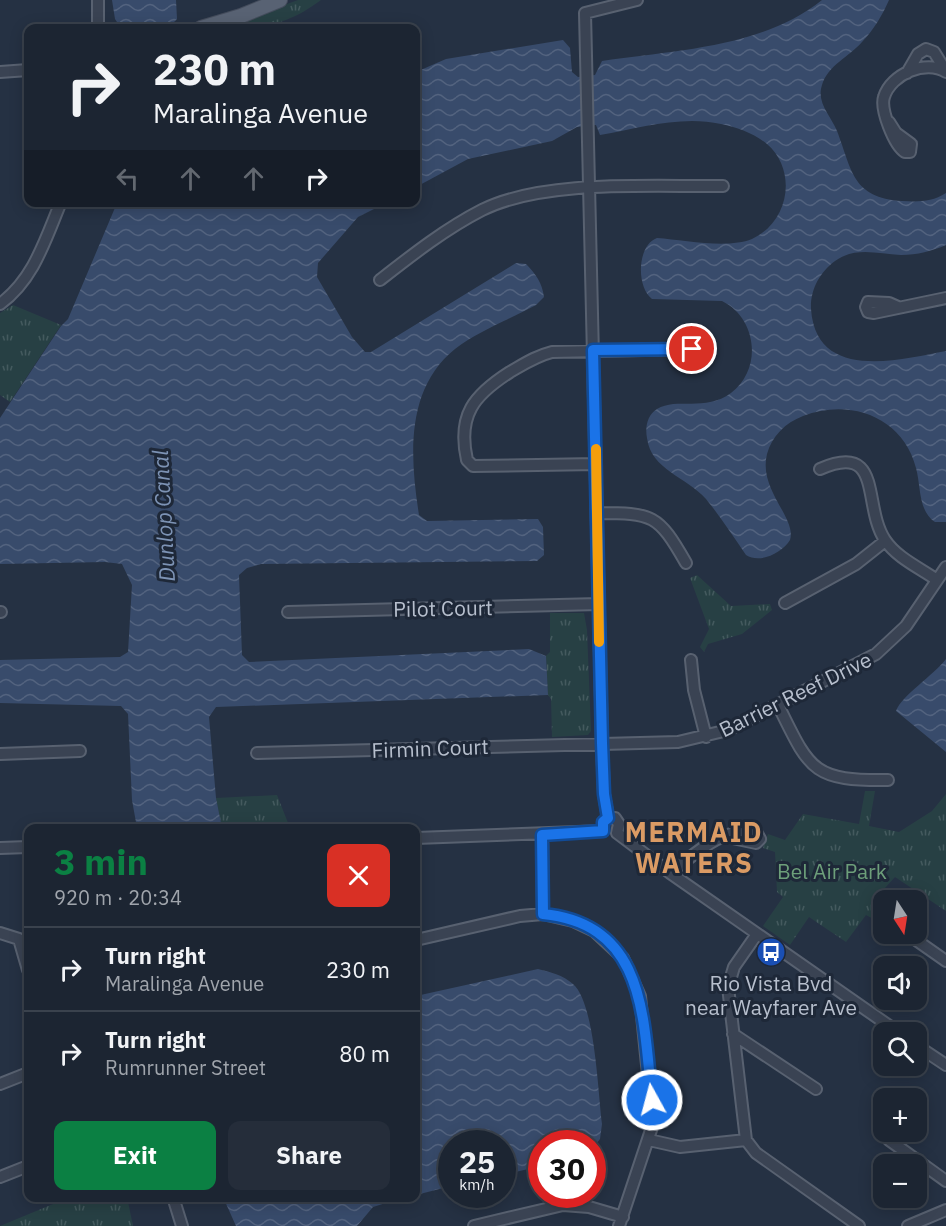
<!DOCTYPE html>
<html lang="en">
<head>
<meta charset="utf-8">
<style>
  :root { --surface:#1c2532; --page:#252d3a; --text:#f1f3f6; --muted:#a0a5ac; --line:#3a424d; --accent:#0b8043 }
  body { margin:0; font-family:"IBM Plex Sans",sans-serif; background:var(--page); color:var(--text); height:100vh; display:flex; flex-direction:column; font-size:22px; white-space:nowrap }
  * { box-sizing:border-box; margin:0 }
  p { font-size:20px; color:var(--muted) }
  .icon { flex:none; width:33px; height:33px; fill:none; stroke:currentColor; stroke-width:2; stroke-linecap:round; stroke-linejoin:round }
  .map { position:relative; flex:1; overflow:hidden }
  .details { position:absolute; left:24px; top:824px; width:396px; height:378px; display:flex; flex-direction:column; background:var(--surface); border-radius:12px; box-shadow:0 3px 15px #0003,0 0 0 2px var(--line) }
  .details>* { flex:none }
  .guide { position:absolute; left:24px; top:24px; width:396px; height:183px; border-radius:12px; box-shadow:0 3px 15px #0003,0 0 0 2px var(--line); background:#1c2532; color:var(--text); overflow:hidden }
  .needle { width:39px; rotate:168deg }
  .controls { position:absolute; left:873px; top:890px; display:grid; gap:12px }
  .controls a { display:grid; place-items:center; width:54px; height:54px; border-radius:12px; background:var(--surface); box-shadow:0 3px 15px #0003,0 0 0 2px var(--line); font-size:30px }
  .speed { position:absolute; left:438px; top:1130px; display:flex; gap:12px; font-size:30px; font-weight:700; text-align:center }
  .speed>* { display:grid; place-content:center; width:78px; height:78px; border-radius:50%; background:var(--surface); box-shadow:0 3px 15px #0003,0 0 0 2px var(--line); line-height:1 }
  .speed small { font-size:15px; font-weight:400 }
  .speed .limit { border:9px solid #d22; background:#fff; color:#111 }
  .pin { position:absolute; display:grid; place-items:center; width:51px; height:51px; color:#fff; margin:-26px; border:3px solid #fff; border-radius:50%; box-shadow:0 2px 6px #0007 }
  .me { position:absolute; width:66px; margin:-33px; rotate:353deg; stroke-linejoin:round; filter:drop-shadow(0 0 4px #0008) }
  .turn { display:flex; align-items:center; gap:21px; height:126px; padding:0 30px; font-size:27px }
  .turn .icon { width:78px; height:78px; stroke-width:2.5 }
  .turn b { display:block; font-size:42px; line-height:51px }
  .lanes { display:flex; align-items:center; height:57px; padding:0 30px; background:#0003; justify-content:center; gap:30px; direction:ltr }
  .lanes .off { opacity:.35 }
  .round { display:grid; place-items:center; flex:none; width:63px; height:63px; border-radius:12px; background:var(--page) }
  .headline { display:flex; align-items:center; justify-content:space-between; height:102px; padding:0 30px }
  h1 { font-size:36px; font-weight:800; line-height:45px; color:var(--accent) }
  .cta { display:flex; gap:12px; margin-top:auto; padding:12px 30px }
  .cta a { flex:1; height:69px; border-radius:12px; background:var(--accent); color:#fff; font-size:24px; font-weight:800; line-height:69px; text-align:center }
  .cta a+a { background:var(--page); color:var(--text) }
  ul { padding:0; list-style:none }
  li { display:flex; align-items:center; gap:18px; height:84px; padding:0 30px; border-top:2px solid var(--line) }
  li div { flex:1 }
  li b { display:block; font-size:22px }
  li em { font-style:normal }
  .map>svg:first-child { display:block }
  .park { fill:url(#park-tufts) }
  .water { fill:url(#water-waves) }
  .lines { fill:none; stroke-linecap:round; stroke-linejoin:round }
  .minor-casing { stroke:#586170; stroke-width:14 }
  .major-casing { stroke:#444c5c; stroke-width:16 }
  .minor { stroke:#3a4353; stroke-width:10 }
  .major { stroke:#586273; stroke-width:14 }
  .route-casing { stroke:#114b97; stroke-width:15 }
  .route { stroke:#1a73e8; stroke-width:10 }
  .slow { stroke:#f59e0b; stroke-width:10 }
  .labels { text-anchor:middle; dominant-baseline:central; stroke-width:6; stroke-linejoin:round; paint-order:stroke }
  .street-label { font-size:21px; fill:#b7bfcd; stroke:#1e2838 }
  .park-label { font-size:21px; fill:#6d9f7a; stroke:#1e2838 }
  .poi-label { font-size:21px; fill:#b7bfcd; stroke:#1e2838 }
  .water-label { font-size:22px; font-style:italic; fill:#7d93b5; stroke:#1e2838 }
  .district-label { font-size:27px; font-weight:bold; letter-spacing:1.5px; fill:#db9b64; stroke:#1e2838 }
</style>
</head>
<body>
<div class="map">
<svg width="946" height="1226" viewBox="0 0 946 1226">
  <defs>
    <pattern id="park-tufts" width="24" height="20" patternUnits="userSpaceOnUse" patternTransform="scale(1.5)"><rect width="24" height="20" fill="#274044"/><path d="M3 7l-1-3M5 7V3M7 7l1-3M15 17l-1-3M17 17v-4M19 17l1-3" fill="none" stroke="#445a5e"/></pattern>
    <pattern id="water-waves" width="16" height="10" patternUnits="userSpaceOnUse" patternTransform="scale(1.5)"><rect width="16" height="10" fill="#384b6b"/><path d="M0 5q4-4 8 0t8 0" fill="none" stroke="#53637f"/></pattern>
  </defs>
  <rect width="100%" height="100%" fill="#253143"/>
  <path class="park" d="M298,0H321C286,26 263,28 221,28Z
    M13,305L61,325L10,402L0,395V313Z
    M697,575L731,606L770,604L772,610L742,634L708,644L704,652L700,647L709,629L690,578Z
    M550,613H584L587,630L591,731L588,735L552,737L551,699L548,695L546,656L550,652Z
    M865,791H875L869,826L899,832L932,811L946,794V911L895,877L874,900L883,906V916L879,922L866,915L846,942L809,917L790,945L763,926L783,897L777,892L775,852L763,848L768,834L785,840L803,814L859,824Z
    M277,795L290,828H222L216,798Z
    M70,1197H127L133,1226H0Z"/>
  <path class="water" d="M112,0H176L177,19L168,28H121L115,19Z
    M822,0H889C883,14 873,31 862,42C849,57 828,65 822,85C816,103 831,116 837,131C852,170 852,198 902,201C918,202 932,202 946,193V245C932,251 917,255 901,255C878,254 856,246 835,261C820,272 810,290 811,309C816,382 899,360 946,351V522H935C918,511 921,486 916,468C903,417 850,398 803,416C785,423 772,436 767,454C758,490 797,518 790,540C782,553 760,564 746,555C733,536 720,516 706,499C687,477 651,470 647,438C645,428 647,415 657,409C677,397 705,412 731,393C763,369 757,318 722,301L652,299C636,287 637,245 657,238C683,240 728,249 752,239C789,222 798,171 767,144C755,134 737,127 721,124C682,115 639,128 600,135L596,125L577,127L552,141L468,159L416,187V72L446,59L563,40L570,48L572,72L578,77L595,75L602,61C675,50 762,48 822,0Z
    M117,203H386L358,217L318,263L317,277L352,337L365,352H371L516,263L526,264C536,274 542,283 544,297L536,305C510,319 478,331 455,349C405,389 410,458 419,515L427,521L538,519L543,527L544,555L537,561L261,564L247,568L239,575L242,655L249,662L529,649L546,656L548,695L216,707L209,717L216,798L222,828H137L132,800L128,714L121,706L0,703V660L120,657L128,652L132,585L122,564L105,562L0,564V418L61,326L68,319Z
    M946,659V752L896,711C902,695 933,676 946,659Z
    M538,969C550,972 563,975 573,984C595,1003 598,1093 602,1124L600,1139L593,1148L592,1143H542L541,1166L503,1175L502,1143H452L451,1186L416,1195V996Z
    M223,1197H405L373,1207L357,1226H236Z"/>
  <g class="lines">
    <g class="minor-casing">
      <path id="minor" d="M585,13L602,743L604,794L608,818
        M585,13L637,0
        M98,28V0
        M0,72L28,70
        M907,73L918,54L926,49L934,52L946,71
        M889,122L896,133L911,144L910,152H905C894,145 880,109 884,97C891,74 926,59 946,72
        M380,280C412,255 445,229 482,210C544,179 653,187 723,186
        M0,304C34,279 45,240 61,202
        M898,307L889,303L868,302L866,307L868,312L874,313L946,298
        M596,464L473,466L467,460C457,415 474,395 510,372C524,364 536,356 552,352L692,349
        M820,469C884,441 862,506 885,540C897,558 920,568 937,580
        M597,513C653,513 658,514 686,563
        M785,603L856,564L885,541
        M0,612H1
        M288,612L599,604
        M691,660L694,690L706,737
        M778,705C810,770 812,781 888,780
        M257,753L678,742L728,730L876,654L906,626L946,567
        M0,754L80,751
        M603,822L608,818H615L619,824L617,833
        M617,833L670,873L898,1032
        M542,835L543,914
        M416,838L603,831
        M0,848L28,847
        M670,873C701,850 715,832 755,830L760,839L756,843L723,836
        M0,933L19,939L28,970
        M906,933L946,961
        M757,934L734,967L728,987L746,1140L756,1153L859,1226
        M416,940L520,916L543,914L573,921L594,931L623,958L640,996L653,1124L619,1226
        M733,1034L816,1089
        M916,1045L946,1065
        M0,1084L28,1073
        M649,1140L680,1147L746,1140
        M889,1140L946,1181
        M0,1177L28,1166
        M173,1197L182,1226
        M474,1226L563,1205L589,1207L623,1217
        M908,1226L946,1210"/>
    </g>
    <g class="major-casing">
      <path id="major" d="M201,28L241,16L280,0"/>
    </g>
    <use href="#minor" class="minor"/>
    <use href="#major" class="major"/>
  </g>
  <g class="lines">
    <g class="route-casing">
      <path id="route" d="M652,1100C643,1020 647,924 543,914L542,835L603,831V822L608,818L604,794L602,743L593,350L692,349"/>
    </g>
    <use href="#route" class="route"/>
    <path class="slow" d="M596,449L599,642"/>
  </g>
  <defs>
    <g id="bus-disc" transform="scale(1.5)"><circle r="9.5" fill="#1a4fb4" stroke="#1e2838"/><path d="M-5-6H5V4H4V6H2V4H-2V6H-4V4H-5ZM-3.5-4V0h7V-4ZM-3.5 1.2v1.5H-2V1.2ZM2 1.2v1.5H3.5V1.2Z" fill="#fff"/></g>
  </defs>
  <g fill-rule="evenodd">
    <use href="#bus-disc" x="771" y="952"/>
  </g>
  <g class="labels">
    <g class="street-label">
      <text transform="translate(443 608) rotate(-1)">Pilot Court</text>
      <text transform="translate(795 694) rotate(-26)">Barrier Reef Drive</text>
      <text transform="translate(430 748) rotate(-2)">Firmin Court</text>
    </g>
    <g class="park-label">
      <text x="832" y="871">Bel Air Park</text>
    </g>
    <g class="poi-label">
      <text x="771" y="983">Rio Vista Bvd<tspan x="771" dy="24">near Wayfarer Ave</tspan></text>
    </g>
    <g class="water-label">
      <text transform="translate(163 516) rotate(-93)">Dunlop Canal</text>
    </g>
    <g class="district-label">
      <text x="694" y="831">MERMAID<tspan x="694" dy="31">WATERS</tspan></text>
    </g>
  </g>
</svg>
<div class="controls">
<a><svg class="needle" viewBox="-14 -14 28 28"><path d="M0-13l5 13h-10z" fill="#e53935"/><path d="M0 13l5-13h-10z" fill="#a0a5ac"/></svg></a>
<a><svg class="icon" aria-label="sound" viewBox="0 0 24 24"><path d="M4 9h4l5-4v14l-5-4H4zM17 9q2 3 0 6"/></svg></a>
<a><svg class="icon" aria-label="search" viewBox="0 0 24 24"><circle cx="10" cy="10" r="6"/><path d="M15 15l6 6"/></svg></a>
<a>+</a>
<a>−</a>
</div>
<div class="speed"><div>25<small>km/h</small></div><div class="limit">30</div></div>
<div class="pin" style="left:692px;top:349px;background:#d93025"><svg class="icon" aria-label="arrive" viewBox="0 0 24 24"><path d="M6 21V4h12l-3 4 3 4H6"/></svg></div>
<svg class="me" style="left:652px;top:1100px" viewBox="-20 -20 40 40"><circle r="17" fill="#1a73e8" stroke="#fff" stroke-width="3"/><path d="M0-11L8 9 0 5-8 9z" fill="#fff"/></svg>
<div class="guide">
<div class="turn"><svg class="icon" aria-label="right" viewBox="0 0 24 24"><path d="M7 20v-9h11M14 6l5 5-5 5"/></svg><div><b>230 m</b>Maralinga Avenue</div></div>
<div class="lanes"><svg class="icon off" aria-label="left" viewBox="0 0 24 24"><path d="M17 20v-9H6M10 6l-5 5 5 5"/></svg><svg class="icon off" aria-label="ahead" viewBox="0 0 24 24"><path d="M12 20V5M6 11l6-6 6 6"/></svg><svg class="icon off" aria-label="ahead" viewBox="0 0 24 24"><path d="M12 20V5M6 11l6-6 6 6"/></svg><svg class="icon" aria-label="right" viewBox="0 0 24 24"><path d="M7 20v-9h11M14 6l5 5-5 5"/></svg></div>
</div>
<section class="details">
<div class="headline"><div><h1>3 min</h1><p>920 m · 20:34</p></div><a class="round" style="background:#d93025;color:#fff"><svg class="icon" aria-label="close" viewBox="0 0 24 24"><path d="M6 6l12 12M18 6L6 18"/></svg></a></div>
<ul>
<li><svg class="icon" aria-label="right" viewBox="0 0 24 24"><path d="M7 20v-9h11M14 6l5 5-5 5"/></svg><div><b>Turn right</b><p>Maralinga Avenue</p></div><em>230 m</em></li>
<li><svg class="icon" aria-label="right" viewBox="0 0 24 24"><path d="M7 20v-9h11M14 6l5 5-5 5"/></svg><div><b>Turn right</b><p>Rumrunner Street</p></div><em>80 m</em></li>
</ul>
<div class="cta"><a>Exit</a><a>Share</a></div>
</section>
</div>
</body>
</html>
